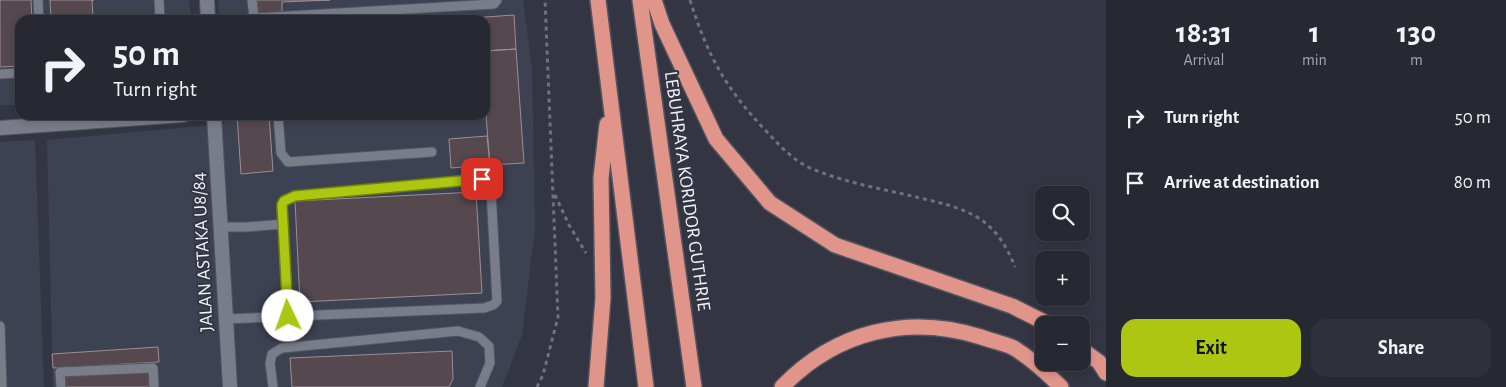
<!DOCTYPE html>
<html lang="en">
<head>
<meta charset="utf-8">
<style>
  :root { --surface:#262832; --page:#2e303a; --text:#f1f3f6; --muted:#a4a6ac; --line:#42444d; --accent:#acc611 }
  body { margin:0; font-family:"Alegreya Sans",sans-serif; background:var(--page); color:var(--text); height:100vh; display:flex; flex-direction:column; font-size:19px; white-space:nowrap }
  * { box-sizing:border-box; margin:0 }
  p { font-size:16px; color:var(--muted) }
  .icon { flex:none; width:28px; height:28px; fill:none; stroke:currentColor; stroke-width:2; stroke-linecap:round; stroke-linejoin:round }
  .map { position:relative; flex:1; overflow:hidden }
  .drawer { display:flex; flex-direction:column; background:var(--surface); width:400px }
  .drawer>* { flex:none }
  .guide { position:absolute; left:15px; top:15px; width:475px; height:105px; border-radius:15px; box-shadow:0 2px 8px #0003,0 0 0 1px var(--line); background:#262832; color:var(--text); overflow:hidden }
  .tools { position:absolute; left:1035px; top:186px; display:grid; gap:10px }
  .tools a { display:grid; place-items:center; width:55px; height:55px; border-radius:10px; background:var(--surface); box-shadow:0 2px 8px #0003,0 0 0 1px var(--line); font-size:25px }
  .pin { position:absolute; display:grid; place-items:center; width:42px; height:42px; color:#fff; margin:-21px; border-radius:10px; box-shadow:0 2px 8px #0006 }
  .me { position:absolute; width:55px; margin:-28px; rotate:357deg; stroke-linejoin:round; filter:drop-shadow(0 0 4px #0008) }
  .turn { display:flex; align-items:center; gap:18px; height:105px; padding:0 15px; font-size:22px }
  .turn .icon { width:65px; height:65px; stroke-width:2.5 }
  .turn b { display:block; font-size:35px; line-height:42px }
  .eta { display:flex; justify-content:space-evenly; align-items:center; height:85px; text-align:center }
  .eta b { font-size:30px; font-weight:700; line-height:35px }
  .action { display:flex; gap:10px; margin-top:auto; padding:10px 15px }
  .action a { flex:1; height:58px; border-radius:15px; background:var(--accent); color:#111; font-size:20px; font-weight:700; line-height:58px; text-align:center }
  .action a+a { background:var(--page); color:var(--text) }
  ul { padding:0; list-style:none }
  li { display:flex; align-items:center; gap:15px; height:65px; padding:0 15px }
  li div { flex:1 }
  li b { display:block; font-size:19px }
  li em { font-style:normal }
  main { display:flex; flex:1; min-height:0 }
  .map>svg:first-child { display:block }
  .built { fill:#3d4252 }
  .building { fill:#55484f; stroke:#9d8e96 }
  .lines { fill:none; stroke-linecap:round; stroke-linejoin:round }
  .service-casing { stroke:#52555f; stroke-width:11 }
  .minor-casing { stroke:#52555f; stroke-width:16 }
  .motorway-casing { stroke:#52555f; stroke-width:18 }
  .path { stroke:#6f727d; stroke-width:3; stroke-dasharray:4 4; stroke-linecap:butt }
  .service { stroke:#797d8a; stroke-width:9 }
  .minor { stroke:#797d8a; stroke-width:14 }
  .motorway { stroke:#e1958a; stroke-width:15 }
  .route-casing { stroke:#70810b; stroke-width:12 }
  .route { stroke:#acc611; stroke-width:9 }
  .labels { text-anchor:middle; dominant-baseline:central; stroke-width:4; stroke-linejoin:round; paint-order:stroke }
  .street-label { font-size:19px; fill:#f0f2fa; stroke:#333642 }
</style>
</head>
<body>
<main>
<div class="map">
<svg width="1106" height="387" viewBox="0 0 1106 387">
  <rect width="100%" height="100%" fill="#333642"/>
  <path class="built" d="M0,0H189L191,20H20V105H0Z
    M218,0H523L532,68L535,228L522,335L502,387H53L47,140L224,124V115H485V20H219Z
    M35,140L44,387H0V142Z"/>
  <path class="building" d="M0,0H31L32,20H20V66L0,67Z
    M50,0H94H92L93,19L144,16V20H51Z
    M257,0H330L282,2V12L258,13Z
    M514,15L516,49L485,51V20H444Z
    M516,49L524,163L490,165L485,103V51Z
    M237,115H269L273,171L241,174Z
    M487,136L490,165L451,168L449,139Z
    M476,192L482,293L300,302L295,201Z
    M158,347L159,362L53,368L52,354Z
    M452,351L453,379L449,387H292L290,358Z
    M149,371L150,387H63L62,377Z"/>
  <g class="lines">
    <g class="service-casing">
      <path id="service" d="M38,0L39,20
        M159,0L160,20
        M252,0L254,18L494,4L497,0
        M0,74L20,73
        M278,115L281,153L288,162L432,152
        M220,227H247L283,224
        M226,319L484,308L493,305L497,301L491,191L488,183L482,179L295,196L284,201L282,205L288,316
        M0,326L2,387
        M61,387L60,372L153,368L154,387
        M273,387L270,363L272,354L282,348L458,331L479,337L489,346L490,363L480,387"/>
    </g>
    <g class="minor-casing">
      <path id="minor" d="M207,0L208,20
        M214,115L230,387
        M0,128L183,115"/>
    </g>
    <g class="motorway-casing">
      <path id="motorway" d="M598,0L646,387
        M640,0L694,387
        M654,0L662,24L716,139L770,203L835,245L1012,306L1050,325
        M1081,349L1099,362L1106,373
        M596,387L603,298L601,178L607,124
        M782,387C836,331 908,314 981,337C991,341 1004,343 1014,348C1030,358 1047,373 1061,387"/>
    </g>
    <path class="path" d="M690,0C708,57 726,89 767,132C780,146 793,160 810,168C845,183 884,189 920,198C941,203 961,207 980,219C997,230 1008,249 1015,267
      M555,195L569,225L586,253
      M537,387L543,375L558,317L545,0"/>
    <use href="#service" class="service"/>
    <use href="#minor" class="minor"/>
    <use href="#motorway" class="motorway"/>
  </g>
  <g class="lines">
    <g class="route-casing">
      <path id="route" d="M288,316L282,205L284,201L295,196L482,179"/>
    </g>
    <use href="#route" class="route"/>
  </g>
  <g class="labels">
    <g class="street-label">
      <text transform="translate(687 191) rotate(82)">LEBUHRAYA KORIDOR GUTHRIE</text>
      <text transform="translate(203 252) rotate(-93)">JALAN ASTAKA U8/84</text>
    </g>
  </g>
</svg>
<div class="tools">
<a><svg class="icon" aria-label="search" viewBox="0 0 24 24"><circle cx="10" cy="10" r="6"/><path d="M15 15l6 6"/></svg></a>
<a>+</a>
<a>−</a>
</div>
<div class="pin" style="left:482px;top:179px;background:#d93025"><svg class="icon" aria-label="arrive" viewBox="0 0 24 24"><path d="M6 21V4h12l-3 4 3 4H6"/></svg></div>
<svg class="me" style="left:288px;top:316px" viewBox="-20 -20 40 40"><circle r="19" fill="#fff"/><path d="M0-13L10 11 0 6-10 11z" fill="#acc611"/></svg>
<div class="guide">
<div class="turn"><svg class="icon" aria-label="right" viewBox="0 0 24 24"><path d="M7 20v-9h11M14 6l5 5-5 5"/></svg><div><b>50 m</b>Turn right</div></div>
</div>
</div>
<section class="drawer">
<div class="eta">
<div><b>18:31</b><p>Arrival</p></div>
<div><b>1</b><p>min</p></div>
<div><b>130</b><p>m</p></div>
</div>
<ul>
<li><svg class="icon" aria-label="right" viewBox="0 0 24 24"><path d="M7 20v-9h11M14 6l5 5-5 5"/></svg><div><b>Turn right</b></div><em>50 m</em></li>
<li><svg class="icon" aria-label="arrive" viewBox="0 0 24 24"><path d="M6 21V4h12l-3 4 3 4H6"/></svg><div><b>Arrive at destination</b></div><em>80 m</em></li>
</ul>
<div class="action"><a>Exit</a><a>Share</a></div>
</section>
</main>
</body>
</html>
